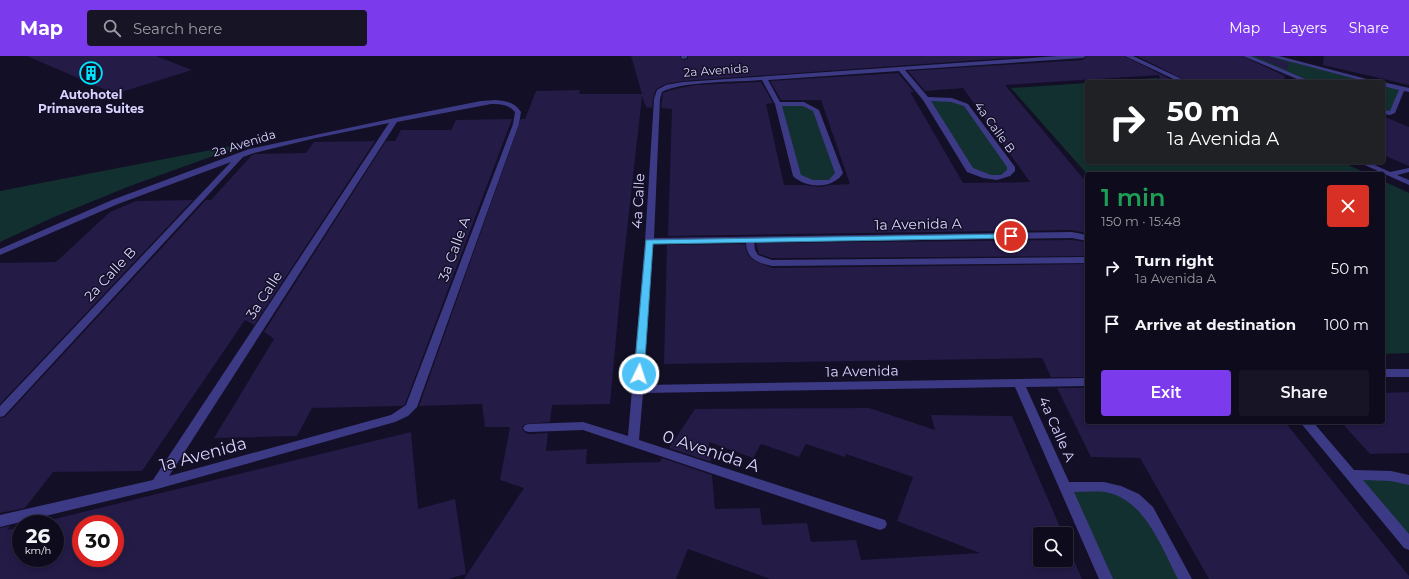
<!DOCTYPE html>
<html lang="en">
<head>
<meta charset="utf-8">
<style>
  :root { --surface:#0e0b1c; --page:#171425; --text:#f1f3f6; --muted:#9b9ba3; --line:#2e2b3b; --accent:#7c3aed }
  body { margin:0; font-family:Montserrat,sans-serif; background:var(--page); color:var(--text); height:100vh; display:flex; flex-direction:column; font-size:15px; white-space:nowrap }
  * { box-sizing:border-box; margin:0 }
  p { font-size:13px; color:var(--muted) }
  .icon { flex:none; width:22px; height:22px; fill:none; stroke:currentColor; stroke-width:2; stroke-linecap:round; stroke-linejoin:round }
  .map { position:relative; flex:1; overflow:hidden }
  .drawer { position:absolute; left:1085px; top:116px; width:300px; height:252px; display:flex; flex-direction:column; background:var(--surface); border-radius:4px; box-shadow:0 2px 6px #0003,0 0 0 1px var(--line) }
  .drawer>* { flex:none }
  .top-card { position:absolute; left:1085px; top:24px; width:300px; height:84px; border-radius:4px; box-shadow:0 2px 6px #0003,0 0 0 1px var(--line); background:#202124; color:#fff; overflow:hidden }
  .tools { position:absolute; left:1033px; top:471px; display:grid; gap:8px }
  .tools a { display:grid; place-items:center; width:40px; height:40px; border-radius:4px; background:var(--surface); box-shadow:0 2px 6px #0003,0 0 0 1px var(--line); font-size:20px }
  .speed { position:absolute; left:12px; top:459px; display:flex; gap:8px; font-size:20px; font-weight:700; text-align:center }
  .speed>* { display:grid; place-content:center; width:52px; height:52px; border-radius:50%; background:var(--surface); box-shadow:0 2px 6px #0003,0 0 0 1px var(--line); line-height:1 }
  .speed small { font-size:10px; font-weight:400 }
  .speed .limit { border:6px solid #d22; background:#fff; color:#111 }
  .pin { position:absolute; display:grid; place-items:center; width:34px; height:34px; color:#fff; margin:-17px; border:2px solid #fff; border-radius:50%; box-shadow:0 1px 4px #0007 }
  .me { position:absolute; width:44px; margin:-22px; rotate:4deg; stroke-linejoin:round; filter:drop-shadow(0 0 3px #0008) }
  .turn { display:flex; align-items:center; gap:14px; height:84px; padding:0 16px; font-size:18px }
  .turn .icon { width:52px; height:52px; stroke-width:2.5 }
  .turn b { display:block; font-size:28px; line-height:34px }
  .round { display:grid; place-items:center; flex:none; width:42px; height:42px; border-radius:4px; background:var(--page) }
  .overview { display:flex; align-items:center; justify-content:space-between; height:68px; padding:0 16px }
  h1 { font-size:24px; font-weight:600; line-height:30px; color:#1e9e55 }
  .primary-button { display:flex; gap:8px; margin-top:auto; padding:8px 16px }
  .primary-button a { flex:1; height:46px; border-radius:4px; background:var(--accent); color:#fff; font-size:16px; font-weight:600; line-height:46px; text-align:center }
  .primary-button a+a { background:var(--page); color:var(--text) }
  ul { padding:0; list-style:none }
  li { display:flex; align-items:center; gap:12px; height:56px; padding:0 16px }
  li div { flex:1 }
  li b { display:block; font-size:15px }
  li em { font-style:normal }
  header { display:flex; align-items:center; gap:24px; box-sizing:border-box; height:56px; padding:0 20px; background:var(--accent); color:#fff }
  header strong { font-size:19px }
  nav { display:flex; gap:22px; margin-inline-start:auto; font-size:14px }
  .search { width:280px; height:36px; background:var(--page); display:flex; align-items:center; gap:10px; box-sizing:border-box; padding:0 14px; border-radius:4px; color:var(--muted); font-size:15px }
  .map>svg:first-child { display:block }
  .green { fill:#12302f }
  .building { fill:#241b47; fill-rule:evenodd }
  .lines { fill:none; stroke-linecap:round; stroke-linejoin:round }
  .minor { fill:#3d3a85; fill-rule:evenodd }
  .route { fill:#4fc3f7; stroke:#337fa1 }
  .labels { text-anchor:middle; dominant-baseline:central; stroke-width:3; stroke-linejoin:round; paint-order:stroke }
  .far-street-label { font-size:12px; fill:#d9d4ff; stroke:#130f26 }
  .far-poi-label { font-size:12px; font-weight:bold; fill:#d9d4ff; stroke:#130f26 }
  .street-label { font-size:14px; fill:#d9d4ff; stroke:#130f26 }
  .near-street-label { font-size:17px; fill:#d9d4ff; stroke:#130f26 }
</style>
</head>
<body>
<header>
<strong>Map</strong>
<div class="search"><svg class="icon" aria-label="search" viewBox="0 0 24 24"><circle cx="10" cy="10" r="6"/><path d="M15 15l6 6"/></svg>Search here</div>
<nav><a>Map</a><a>Layers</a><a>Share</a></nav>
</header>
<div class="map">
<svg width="1409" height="523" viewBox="0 0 1409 523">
  <rect width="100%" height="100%" fill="#130f26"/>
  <path class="green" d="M1246,0H1272L1375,26H1309Z
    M1157,22L1167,26H1096Z
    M1087,27V106H1342L1368,118H1087L1011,32Z
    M1383,28L1402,33L1393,56H1383Z
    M926,43L962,47L1011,115L998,121L976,117Z
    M778,48H798L813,51L838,120L823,127L802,123Z
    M252,86L130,130L54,161L0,186V135Z
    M1383,125L1409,137V297L1383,298Z
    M1351,419L1409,424V488Z
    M1065,431H1104L1134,442L1185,523H1106Z"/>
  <path class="building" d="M27,0H156L192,14L115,38Z
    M631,0H680L682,4L688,3V0H1036L683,25L666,28L656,33L653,43L652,52L646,51L642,40L621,228L610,348L552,349L550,366L525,368L522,371L524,376L529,378L548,377L546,395L587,393L586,408L660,406L662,402L712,419L715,453L760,452L762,469L807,467L811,486L856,484L861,504L980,497L897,465L913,421L846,398L845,401L806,388L799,401L761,388L753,402L709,386L711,406L669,392L695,353L869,352L935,374L931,359L1012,360L1063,478H1040V504H1066V486L1082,523H770L688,493L676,523H464L524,432L500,424L510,371H485L482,348L419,350L521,63H525L536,35L580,34L579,38H642Z
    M1087,0H1124L1176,26H1160L1159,19L1005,29L1087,127V177L1072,174L668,180L672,53L661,52L663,37L671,34L696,29L761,26L773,47L766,48L784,129H805L819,131L831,129L850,128L821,44H781L770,25L898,17L914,36H910L963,127L1030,126L963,32L925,35L908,15L1083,4Z
    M1137,0H1242L1285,20L1283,26H1189Z
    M1255,0H1268L1289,7L1287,14Z
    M1324,0H1409V29L1323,9Z
    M1383,60L1409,71V110L1383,99Z
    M512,63L405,348L402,350L312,352L297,380L214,382L274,283L264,276L386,85H395L401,74H451L456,64Z
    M375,85L254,269L245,264L142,415L53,416L25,452L0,457V362L5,361L206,144H211L251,100L254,98L306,97L314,86Z
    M193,144L0,348V207L56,206L110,156L136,145Z
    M1072,184L1087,186V200L772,202L759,198L756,187Z
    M745,188L747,197L753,204L772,212L1087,208V321H1051L1042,302L664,308L667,189Z
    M1057,332H1087V366H1285L1409,520V523H1209L1140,402L1091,401Z
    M1409,336V397L1370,398L1341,366H1383V337Z
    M411,376L418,453L455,443L466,518L448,523H0V472L10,470L7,474L21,471V502H55V468H34ZM81,468H115V502H81Z"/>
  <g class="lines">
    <path class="minor" d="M681,0H687V2L682,3Z
      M1058,0H1086L1083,2L905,14L928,41L952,42L968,48L1015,111V115L1010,120L997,124L983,122L967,116L923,44L899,15L768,24L780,46H804L819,54L843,117C834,133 806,133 793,120L775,48L762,24C738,26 681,25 662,36L660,43L654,182L1072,176L1087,179V185L1072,182L754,186L755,194L758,199L772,204L1087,201V207L772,210C758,207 746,203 746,186L653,188L643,329L1087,322V330L1026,331L1069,426H1104L1121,430L1139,438L1153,451L1192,523H1178C1161,491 1145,443 1105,436C1095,435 1084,436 1074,436L1113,523H1099L1015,331L643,337L639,384L885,464L887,468L885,472L880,474L583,374L529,376L525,375L523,372L525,369L529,368L583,366L628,380L645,185L654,43L657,34L666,29L683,26ZM931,45L951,46L964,50L1007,111V114L1001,119H991L973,112ZM782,50H803L813,55L835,117L829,124H813L801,119Z
      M1125,0H1133L1188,26H1180Z
      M1243,0H1251L1312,26H1304Z
      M1269,0H1279L1378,26H1368Z
      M1383,26L1409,32V36L1404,35L1395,57L1390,59L1383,58V54L1390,55L1399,34L1383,30Z
      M496,44C507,45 515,47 521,56L519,68L417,351L408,360L395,366L157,433L0,471V459L153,424L389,67L316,82L254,97L243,101L4,360L0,361V350L231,106L118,148L0,199V193L112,144L249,93L395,62L481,45ZM491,48C500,48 508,48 515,56L513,68L406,349L391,359L169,420L397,66Z
      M1358,106H1368L1390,116L1409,112V116L1397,119L1409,124V129Z
      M1383,313H1409V321H1383Z
      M1300,366H1313L1354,414L1391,415L1409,419V429L1391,425L1363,424L1409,478V494L1404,492Z"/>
  </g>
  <path class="route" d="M1011,178H1014V182L653,188L644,318L639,321L634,318L646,184Z"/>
  <defs>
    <g id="building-ring" transform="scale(1.15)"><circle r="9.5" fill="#130f26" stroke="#00e5ff" stroke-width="1.5"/><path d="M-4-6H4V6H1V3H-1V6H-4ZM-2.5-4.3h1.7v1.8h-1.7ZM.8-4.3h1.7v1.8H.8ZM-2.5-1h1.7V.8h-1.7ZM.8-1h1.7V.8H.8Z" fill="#00e5ff"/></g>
  </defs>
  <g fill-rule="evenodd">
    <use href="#building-ring" x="91" y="17"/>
  </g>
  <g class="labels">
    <g class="far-street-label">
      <text transform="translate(716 14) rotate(-4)">2a Avenida</text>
      <text transform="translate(995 71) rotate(54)">4a Calle B</text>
      <text transform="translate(244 87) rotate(-17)">2a Avenida</text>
    </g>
    <g class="far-poi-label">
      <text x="91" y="38">Autohotel<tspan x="91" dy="14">Primavera Suites</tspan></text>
    </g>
    <g class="street-label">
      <text transform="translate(638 145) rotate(-87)">4a Calle</text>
      <text transform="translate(918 168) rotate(-1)">1a Avenida A</text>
      <text transform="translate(454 193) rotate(-70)">3a Calle A</text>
      <text transform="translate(110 218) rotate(-47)">2a Calle B</text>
      <text transform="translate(264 239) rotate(-57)">3a Calle</text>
      <text transform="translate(862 315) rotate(-1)">1a Avenida</text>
      <text transform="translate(1057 373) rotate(66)">4a Calle A</text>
    </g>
    <g class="near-street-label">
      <text transform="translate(711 395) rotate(18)">0 Avenida A</text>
      <text transform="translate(203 398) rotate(-15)">1a Avenida</text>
    </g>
  </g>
</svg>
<div class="tools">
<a><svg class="icon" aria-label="search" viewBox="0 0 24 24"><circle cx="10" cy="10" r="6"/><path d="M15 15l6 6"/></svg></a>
</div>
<div class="speed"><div>26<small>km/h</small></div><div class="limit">30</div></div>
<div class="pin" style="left:1011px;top:180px;background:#d93025"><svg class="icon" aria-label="arrive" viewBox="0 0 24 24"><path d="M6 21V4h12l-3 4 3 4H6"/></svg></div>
<svg class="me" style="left:639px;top:318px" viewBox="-20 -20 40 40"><circle r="17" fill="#4fc3f7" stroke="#fff" stroke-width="3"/><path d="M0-11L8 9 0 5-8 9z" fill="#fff"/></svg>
<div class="top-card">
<div class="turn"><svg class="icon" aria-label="right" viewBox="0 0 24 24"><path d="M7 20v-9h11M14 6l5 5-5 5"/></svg><div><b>50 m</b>1a Avenida A</div></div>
</div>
<section class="drawer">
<div class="overview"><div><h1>1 min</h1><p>150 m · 15:48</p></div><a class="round" style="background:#d93025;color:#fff"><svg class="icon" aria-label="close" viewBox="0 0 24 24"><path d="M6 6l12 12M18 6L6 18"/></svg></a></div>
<ul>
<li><svg class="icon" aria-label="right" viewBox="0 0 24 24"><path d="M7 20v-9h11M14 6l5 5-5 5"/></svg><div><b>Turn right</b><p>1a Avenida A</p></div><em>50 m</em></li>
<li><svg class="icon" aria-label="arrive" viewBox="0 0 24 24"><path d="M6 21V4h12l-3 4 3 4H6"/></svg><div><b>Arrive at destination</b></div><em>100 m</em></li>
</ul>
<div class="primary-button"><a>Exit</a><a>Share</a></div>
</section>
</div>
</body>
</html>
